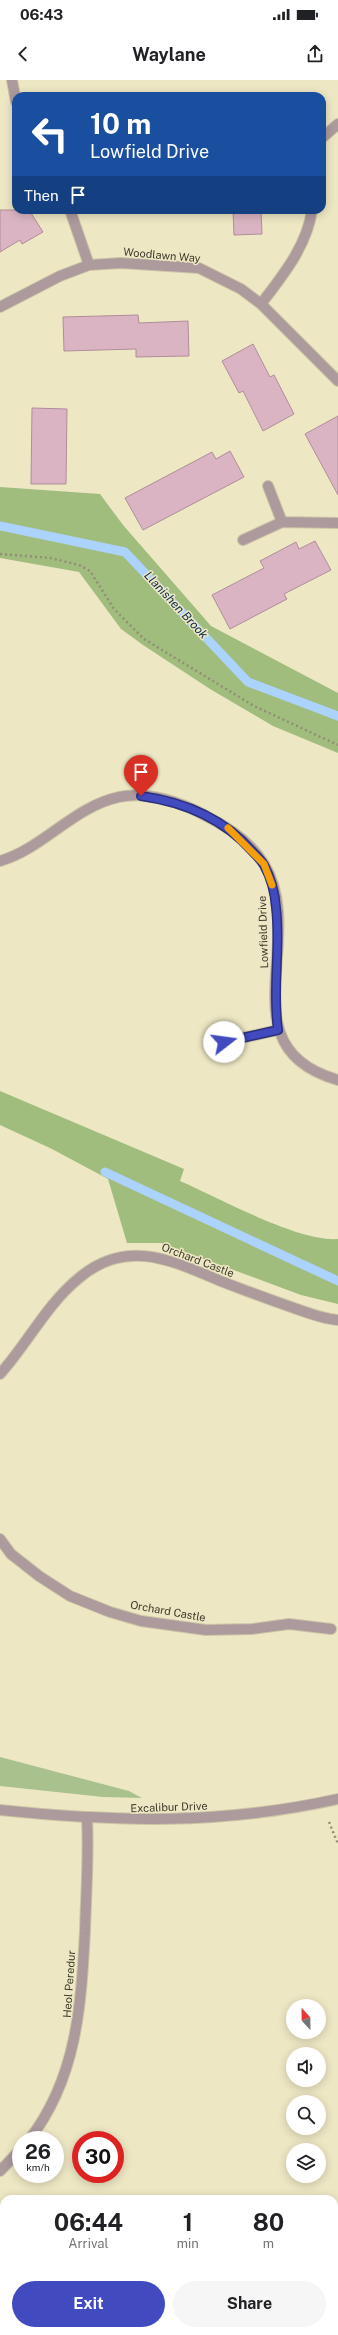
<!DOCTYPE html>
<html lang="en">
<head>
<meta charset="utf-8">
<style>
  :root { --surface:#fff; --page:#f6f6f6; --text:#202124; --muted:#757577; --accent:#414abf }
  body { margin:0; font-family:"Public Sans",sans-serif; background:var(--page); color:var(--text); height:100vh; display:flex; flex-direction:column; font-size:15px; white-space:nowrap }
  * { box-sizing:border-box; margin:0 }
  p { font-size:13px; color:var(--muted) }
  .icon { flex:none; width:22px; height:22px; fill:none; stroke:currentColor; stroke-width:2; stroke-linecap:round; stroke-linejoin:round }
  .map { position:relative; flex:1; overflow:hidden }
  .side { position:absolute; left:0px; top:2115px; width:338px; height:140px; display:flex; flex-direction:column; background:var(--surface); border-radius:12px 12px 0 0; box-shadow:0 2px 10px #0003 }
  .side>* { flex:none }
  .top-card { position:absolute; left:12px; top:12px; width:314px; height:122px; border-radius:12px; box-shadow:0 2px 10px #0003; background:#1a4fa0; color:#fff; overflow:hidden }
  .needle { width:26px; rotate:338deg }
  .controls { position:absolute; left:286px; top:1919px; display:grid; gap:8px }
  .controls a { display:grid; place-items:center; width:40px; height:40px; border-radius:50%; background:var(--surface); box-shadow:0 2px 10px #0003; font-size:20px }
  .speed { position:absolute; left:12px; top:2051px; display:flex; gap:8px; font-size:20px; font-weight:700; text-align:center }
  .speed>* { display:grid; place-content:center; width:52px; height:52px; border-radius:50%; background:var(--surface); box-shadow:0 2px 10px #0003; line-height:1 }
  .speed small { font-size:10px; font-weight:400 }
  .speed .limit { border:6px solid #d22; background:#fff; color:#111 }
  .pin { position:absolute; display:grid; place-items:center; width:34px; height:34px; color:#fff; margin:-41px -17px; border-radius:50% 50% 50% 0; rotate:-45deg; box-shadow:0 0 4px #0007 }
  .pin .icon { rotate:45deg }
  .me { position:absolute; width:44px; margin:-22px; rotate:75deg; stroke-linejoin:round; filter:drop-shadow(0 0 3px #0008) }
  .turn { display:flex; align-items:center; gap:14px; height:84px; padding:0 12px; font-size:18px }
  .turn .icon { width:52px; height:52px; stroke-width:2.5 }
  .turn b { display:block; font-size:28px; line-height:34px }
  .then { display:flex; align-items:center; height:38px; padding:0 12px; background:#0003; gap:8px; font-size:15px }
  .eta { display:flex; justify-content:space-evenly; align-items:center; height:68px; text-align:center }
  .eta b { font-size:24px; font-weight:700; line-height:28px }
  .button { display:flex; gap:8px; margin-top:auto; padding:8px 12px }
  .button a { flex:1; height:46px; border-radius:24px; background:var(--accent); color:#fff; font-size:16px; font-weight:700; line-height:46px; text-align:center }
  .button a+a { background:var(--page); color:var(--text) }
  .status { display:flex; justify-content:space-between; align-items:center; height:28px; padding:0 20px; background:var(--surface); direction:ltr }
  .status svg { height:11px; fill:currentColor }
  header { display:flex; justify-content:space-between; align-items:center; height:52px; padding:0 12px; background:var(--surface); font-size:18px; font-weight:700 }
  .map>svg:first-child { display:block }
  .green { fill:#a9c28d }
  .forest { fill:#a0bd7e }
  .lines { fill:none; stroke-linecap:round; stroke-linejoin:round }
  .stream { stroke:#acd2fe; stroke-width:9 }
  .building { fill:#dab4c2; stroke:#b08d9a }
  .minor-casing { stroke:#cbc4a6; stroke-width:12 }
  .tertiary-casing { stroke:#cbc4a6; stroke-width:12 }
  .path { stroke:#928d75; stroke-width:2.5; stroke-dasharray:2 3; stroke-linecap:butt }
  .minor { stroke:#ac9a9d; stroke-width:10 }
  .tertiary { stroke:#ac9a9d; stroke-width:10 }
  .route-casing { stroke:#2a307c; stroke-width:10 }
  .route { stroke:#414abf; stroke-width:7 }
  .slow { stroke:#f59e0b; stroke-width:7 }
  .labels { text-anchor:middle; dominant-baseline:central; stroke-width:3; stroke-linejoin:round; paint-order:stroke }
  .street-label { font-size:11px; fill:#3d3a2c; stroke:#eee7c4 }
  .water-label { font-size:12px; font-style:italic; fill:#0b2d4f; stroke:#eee7c4 }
</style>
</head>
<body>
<div class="status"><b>06:43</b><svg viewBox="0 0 49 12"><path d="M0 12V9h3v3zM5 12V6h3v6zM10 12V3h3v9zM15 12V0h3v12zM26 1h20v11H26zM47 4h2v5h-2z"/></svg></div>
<header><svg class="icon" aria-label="back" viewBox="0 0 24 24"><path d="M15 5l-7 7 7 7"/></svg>Waylane<svg class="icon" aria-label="share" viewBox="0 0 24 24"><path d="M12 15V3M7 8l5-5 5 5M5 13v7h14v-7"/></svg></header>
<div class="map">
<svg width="338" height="2255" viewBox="0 0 338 2255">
  <rect width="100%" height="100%" fill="#eee7c4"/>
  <path class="green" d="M0,1677L129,1711L142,1718L103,1717L0,1706Z"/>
  <path class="forest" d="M0,407L100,414L123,445L211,546L338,613V673L273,646L210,609L143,565L121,549L79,492L0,478Z
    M0,1011L184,1089L180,1101C219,1118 298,1162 338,1159V1224L301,1215L161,1163H127L108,1099L52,1069L0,1045Z"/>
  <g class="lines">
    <path class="stream" d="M0,446L125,472L248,602L338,636
      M105,1092L338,1201"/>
  </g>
  <path class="building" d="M0,130H29L43,152L22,164L20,160L0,172Z
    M233,130H261L262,154L234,155Z
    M138,235L139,243L188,241L189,276L136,277V269L64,271L63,237Z
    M253,264L270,297L274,295L294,334L263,351L243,311L239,313L222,281Z
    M32,328L67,329L66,404H31Z
    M338,336V415L305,354Z
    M230,371L244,397L143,450L125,418L212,372L216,379Z
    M315,461L331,490L284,514L287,519L230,549L212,515L264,488L260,481L296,462L299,469Z"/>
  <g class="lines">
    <g class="minor-casing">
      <path id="minor" d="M12,0L16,22
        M322,58L338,44
        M70,130L89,185
        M261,224C283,195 307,166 312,130
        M0,227L60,196L89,185L121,183L199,188L241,209L261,224L338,301
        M268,406L282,442
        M243,460L282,442L338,443
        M0,781C44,768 73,727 119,717C147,711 182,722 206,736C228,747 251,762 264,784C309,857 224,968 338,1000
        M224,962L278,950
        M0,1294C28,1263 46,1225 79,1198C127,1157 173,1181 223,1202C247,1211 270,1220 294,1228C308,1233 323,1239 338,1240
        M0,1459L11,1474L39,1496L70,1516L110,1532L141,1541L206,1550L252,1549L289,1544L331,1549
        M29,2060C77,1998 81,1926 85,1851C86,1814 89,1776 87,1739
        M0,2091L21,2069
        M334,2178L338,2175
        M249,2255L253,2251"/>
    </g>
    <g class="tertiary-casing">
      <path id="tertiary" d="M0,1730C118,1742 221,1745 338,1719"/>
    </g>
    <path class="path" d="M0,474L51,478L79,485L90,491L114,529L144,559L254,626L338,665
      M329,1742L338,1764"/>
    <use href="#minor" class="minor"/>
    <use href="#tertiary" class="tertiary"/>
  </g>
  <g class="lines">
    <g class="route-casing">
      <path id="route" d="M141,716C184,722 223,738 252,771C256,775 261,780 264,785C271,798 275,813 276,828C281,868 272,909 278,950L224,962"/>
    </g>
    <use href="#route" class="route"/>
    <path class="slow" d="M228,748L264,784L272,805"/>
  </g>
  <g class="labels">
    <g class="street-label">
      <text transform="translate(162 175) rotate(5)">Woodlawn Way</text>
      <text transform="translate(263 852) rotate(-92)">Lowfield Drive</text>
      <text transform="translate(198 1180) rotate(21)">Orchard Castle</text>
      <text transform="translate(168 1531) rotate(10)">Orchard Castle</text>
      <text transform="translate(169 1727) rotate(-2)">Excalibur Drive</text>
      <text transform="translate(69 1904) rotate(-86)">Heol Peredur</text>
    </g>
    <g class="water-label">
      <text transform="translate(176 525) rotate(47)">Llanishen Brook</text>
    </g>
  </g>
</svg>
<div class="controls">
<a><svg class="needle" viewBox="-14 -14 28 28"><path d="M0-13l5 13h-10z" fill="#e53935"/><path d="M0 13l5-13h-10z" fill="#757577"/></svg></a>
<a><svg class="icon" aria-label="sound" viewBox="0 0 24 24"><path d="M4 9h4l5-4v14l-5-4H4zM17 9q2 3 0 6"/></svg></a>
<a><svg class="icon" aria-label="search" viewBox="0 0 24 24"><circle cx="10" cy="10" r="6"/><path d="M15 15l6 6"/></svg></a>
<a><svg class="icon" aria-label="layers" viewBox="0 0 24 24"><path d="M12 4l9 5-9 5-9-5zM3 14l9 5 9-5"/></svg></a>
</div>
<div class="speed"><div>26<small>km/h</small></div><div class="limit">30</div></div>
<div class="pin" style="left:141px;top:716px;background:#d93025"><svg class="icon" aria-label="arrive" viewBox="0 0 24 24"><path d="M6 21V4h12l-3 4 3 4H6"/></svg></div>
<svg class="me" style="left:224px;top:962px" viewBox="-20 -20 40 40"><circle r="19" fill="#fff"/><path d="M0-13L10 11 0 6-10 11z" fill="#414abf"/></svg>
<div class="top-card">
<div class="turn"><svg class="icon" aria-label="left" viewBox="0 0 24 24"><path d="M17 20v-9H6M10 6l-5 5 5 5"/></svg><div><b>10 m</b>Lowfield Drive</div></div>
<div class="then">Then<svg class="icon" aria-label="arrive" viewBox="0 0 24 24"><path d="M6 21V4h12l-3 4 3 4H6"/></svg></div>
</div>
<section class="side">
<div class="eta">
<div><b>06:44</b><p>Arrival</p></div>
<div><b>1</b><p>min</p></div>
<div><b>80</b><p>m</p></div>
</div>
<div class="button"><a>Exit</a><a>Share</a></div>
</section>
</div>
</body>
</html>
